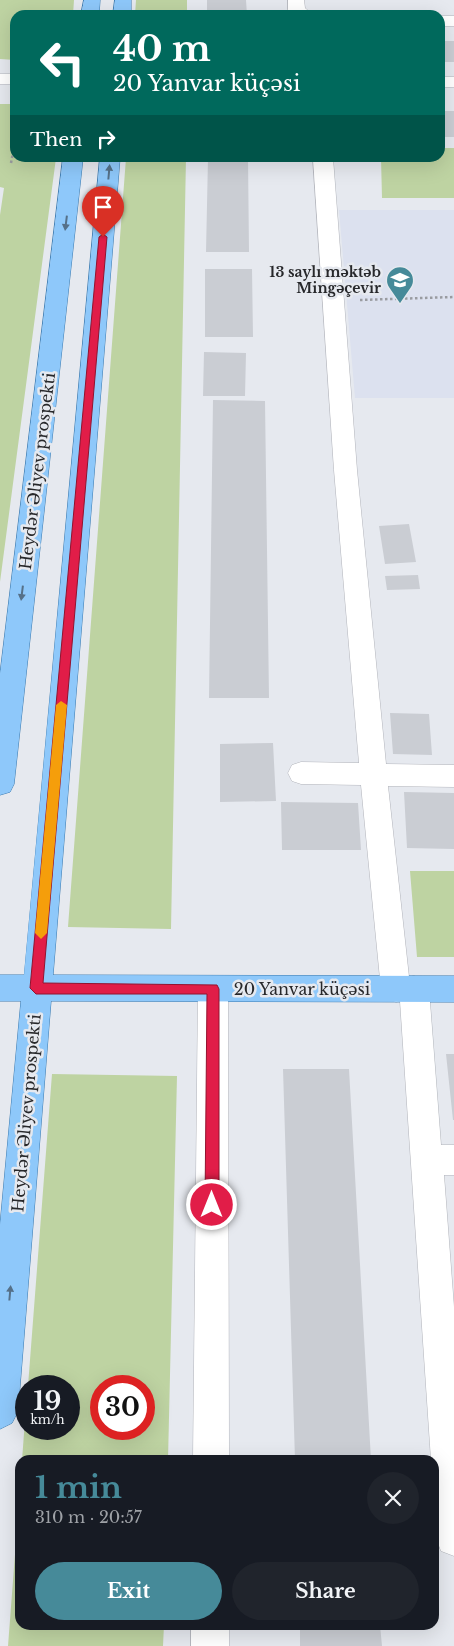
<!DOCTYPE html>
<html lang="en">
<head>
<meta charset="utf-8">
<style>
  :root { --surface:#171b24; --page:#20242c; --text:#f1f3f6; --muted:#9ea1a6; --accent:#468a99 }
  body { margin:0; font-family:"Libre Baskerville",serif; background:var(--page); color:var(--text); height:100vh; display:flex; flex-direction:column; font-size:19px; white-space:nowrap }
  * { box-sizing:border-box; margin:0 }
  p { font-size:16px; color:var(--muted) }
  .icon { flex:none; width:28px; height:28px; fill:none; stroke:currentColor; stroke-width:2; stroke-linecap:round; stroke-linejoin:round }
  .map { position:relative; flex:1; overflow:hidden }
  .side { position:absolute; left:15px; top:1455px; width:424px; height:175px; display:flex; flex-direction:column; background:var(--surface); border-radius:15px; box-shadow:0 5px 20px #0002 }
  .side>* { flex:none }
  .banner { position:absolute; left:10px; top:10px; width:435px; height:152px; border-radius:15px; box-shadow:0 5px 20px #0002; background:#00695c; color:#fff; overflow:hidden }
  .speed { position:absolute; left:15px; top:1375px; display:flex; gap:10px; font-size:25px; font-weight:700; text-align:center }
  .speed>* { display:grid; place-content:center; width:65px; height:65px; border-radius:50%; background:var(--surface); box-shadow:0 5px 20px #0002; line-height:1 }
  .speed small { font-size:12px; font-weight:400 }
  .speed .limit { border:8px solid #d22; background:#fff; color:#111 }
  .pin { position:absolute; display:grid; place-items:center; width:42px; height:42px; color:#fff; margin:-51px -21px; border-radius:50% 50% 50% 0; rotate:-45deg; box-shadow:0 0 5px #0007 }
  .pin .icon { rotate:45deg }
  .me { position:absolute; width:55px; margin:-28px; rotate:0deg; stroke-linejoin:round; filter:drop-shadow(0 0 4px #0008) }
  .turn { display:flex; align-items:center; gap:18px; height:105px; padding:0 20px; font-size:22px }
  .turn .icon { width:65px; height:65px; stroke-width:2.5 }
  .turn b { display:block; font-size:35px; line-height:42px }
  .then { display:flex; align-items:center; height:48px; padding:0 20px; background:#0003; gap:10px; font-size:19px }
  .round { display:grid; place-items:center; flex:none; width:52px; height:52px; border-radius:26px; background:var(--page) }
  .head { display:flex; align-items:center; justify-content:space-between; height:85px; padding:0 20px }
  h1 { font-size:30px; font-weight:800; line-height:38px; color:var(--accent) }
  .primary-button { display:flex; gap:10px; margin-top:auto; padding:10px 20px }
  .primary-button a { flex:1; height:58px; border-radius:30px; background:var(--accent); color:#fff; font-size:20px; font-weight:800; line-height:58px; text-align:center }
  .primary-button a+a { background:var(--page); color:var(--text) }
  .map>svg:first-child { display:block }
  .built { fill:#dce1ef }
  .green { fill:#bed3a2; fill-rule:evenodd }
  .building { fill:#cacdd3 }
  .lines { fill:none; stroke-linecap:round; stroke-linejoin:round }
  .minor-casing { stroke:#b2b4bb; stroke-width:1 }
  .major-casing { stroke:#3979af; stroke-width:1 }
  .path { stroke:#999ba0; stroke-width:2.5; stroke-dasharray:2.5 2.5; stroke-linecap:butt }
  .minor { fill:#fff; fill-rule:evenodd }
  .major { fill:#8ec8fa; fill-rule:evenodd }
  .oneway { fill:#557088 }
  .route { fill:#e11d48; stroke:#92132f }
  .slow { fill:#f59e0b }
  .labels { text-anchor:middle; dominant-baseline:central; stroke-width:5; stroke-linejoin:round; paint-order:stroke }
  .far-poi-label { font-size:14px; font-weight:bold; fill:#27282b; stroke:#e6e9ef; text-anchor:end }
  .street-label { font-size:16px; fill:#27282b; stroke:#e6e9ef }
</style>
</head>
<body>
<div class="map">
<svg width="454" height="1646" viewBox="0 0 454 1646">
  <rect width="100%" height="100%" fill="#e6e9ef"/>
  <path class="built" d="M339,210H454V398H355Z"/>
  <path class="green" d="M0,0H74L73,15H15V60L0,59Z
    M136,0H187V15H135Z
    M0,104H15V158H56L0,582V215L4,188L0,187Z
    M440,148H454V198H382L381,158H440Z
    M126,158H186L171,929L68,927Z
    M410,871H454V957H417Z
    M52,1074L177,1076L168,1460H22L26,1407V1429H69V1386H28ZM101,1386H144V1429H101Z
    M20,1489V1625H164L163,1646H8Z"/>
  <path class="building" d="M207,0H246L247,15H207Z
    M440,41H454V62H440Z
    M440,111H454V137H440Z
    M208,158H248L249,252H206Z
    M205,269H252L253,337H205Z
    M204,352L246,353L245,396H203Z
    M213,400L265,401L269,698H209Z
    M409,524L416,562L385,564L379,526Z
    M418,575L420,589L387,590L385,576Z
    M390,713L429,714L432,755L393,754Z
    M273,743L276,801L220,802V744Z
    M404,792L454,793V849L407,848Z
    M281,802L358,803L361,850H282Z
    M446,1054H454V1120H453Z
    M283,1069H349L371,1460H295Z
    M300,1625H380L382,1646H300Z"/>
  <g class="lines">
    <g class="minor-casing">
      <path id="minor" d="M288,0H304L305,8L313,15H293L288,10Z
        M440,16H454V26H440Z
        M0,74H15V84H0Z
        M440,77H454V87H440Z
        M313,158H333L357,470L386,764L454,765V787L388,786L409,977L414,976L424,980L429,989L441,1145H454V1175H444L454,1307V1556L441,1551L436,1538L434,1460H431L400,1001L396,1002L386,998L381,989L361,785L301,784L292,781L288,773L292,765L301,762L359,763L334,470Z
        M213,976L223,980L228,989L229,1460H193L198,989L203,980Z
        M191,1625H229V1646H191Z"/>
    </g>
    <g class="major-casing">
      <path id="major" d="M84,0H100L99,15H81Z
        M115,0H131V15H113Z
        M63,158H83L14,784L10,792L0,795V674Z
        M100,158H120L53,975L454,976V1002L51,1001L18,1411L12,1423L0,1429V1225L21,1001H0V975H24Z"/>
    </g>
    <path class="path" d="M11,163L15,142
      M360,300L454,297"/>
    <use href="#minor" class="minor"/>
    <use href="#major" class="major"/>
  </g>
  <defs><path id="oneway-solid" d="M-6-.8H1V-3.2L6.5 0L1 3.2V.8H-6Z" transform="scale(1.25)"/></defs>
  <g class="oneway">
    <use href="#oneway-solid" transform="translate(109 172) rotate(-85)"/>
    <use href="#oneway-solid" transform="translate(66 223) rotate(97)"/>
    <use href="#oneway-solid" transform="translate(22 593) rotate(97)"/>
    <use href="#oneway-solid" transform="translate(10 1293) rotate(-85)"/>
  </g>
  <path class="route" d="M103,234L107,237L43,983L217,985L219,989V1205L217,1209L212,1211L207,1209L205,1205L207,994H36L30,988L99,237Z"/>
  <path class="slow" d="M61,701L67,705L47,933L41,939L35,933L56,705Z"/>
  <defs>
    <g id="school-pin" transform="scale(1.4375)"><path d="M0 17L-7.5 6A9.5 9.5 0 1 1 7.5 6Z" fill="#468a99" stroke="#e6e9ef"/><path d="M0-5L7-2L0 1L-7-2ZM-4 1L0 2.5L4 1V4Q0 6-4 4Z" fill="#fff"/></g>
  </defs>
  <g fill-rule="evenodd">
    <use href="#school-pin" x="400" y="280"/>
  </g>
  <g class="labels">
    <g class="far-poi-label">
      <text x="381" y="272">13 saylı məktəb<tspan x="381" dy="16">Mingəçevir</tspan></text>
    </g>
    <g class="street-label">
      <text transform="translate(37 471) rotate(-83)">Heydər Əliyev prospekti</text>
      <text x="302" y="989">20 Yanvar küçəsi</text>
      <text transform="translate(26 1113) rotate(-85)">Heydər Əliyev prospekti</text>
    </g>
  </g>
</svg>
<div class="speed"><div>19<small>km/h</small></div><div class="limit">30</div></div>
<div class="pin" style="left:103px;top:237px;background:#d93025"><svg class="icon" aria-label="arrive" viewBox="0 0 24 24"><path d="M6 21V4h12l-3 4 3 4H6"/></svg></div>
<svg class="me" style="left:212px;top:1205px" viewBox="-20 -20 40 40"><circle r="17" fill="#e11d48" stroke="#fff" stroke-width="3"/><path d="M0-11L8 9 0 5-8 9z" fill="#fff"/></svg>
<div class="banner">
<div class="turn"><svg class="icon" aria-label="left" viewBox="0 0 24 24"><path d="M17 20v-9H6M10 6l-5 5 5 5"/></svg><div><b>40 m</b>20 Yanvar küçəsi</div></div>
<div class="then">Then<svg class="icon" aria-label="right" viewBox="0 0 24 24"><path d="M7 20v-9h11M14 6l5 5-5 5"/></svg></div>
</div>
<section class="side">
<div class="head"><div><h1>1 min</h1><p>310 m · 20:57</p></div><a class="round"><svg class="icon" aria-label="close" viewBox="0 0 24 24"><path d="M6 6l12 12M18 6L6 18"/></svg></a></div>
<div class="primary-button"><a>Exit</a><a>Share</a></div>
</section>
</div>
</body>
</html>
